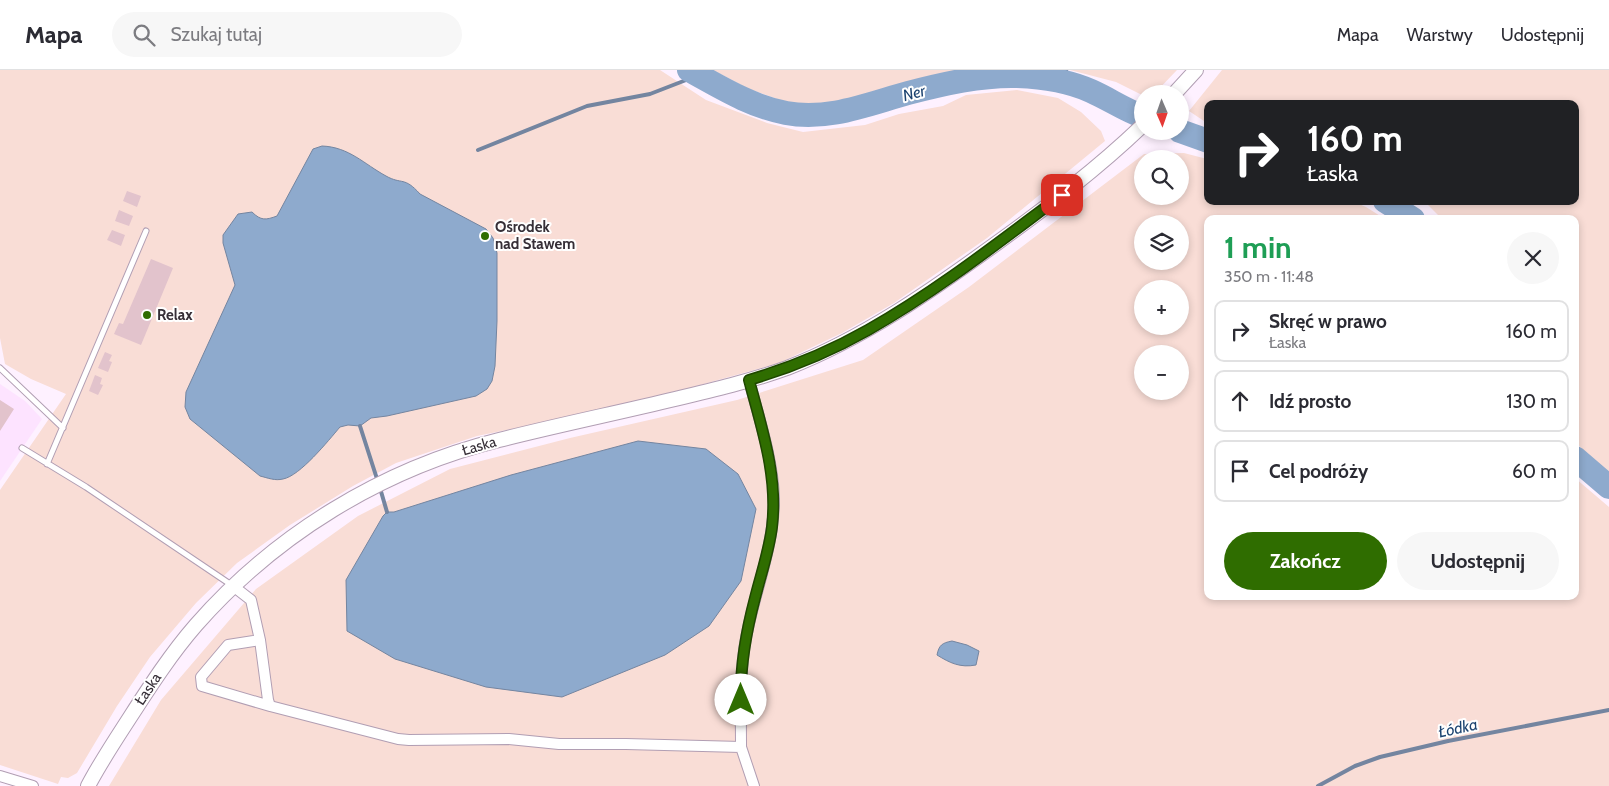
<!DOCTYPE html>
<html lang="pl">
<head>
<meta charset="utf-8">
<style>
  :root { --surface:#fff; --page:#f7f7f7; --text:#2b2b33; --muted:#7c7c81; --line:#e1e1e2; --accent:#2f6d00 }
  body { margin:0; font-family:Cabin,sans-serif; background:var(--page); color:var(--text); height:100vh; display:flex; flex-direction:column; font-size:19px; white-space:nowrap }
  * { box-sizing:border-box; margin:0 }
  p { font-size:16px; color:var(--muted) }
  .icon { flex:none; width:28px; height:28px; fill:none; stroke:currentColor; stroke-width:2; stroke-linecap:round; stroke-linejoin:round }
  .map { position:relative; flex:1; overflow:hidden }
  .sheet { position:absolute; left:1204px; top:145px; width:375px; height:385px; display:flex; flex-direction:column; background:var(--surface); border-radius:10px; box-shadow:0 2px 8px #0003 }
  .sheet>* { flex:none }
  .guide { position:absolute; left:1204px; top:30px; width:375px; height:105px; border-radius:10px; box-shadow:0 2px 8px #0003; background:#202124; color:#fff; overflow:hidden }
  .needle { width:32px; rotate:178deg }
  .controls { position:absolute; left:1134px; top:15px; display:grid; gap:10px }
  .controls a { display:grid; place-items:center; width:55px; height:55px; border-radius:50%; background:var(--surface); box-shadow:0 2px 8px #0003; font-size:25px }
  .pin { position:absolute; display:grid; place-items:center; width:42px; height:42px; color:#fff; margin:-21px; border-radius:10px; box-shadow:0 2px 8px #0006 }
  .me { position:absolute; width:55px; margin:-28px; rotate:0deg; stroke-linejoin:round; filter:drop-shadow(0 0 4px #0008) }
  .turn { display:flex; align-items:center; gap:18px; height:105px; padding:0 20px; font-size:22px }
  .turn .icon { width:65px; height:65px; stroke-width:2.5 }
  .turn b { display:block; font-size:35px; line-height:42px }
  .round { display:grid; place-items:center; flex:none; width:52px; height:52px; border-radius:26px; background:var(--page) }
  .headline { display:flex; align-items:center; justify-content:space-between; height:85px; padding:0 20px }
  h1 { font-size:30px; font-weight:700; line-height:38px; color:#1e9e55 }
  .button { display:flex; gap:10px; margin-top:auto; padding:10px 20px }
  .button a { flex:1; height:58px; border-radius:30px; background:var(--accent); color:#fff; font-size:20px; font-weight:700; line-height:58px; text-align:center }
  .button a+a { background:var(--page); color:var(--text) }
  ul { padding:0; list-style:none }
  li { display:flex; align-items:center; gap:15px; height:62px; margin:0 10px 8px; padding:0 10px; border:2px solid var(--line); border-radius:10px }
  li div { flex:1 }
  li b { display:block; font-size:19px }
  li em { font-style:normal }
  header { display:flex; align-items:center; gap:30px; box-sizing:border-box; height:70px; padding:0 25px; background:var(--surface); border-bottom:1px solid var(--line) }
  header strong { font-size:24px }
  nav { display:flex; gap:28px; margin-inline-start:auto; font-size:18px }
  .search { width:350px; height:45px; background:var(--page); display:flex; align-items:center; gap:12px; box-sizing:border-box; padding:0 18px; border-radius:28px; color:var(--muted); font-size:19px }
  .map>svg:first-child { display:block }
  .built { fill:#fde3ff }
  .green { fill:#f9ddd6; fill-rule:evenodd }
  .water { fill:#8eaacd; stroke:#7485a0 }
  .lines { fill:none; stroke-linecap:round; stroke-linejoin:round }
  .stream { stroke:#7485a0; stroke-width:4 }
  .river { stroke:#8eaacd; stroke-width:24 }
  .building { fill:#e2c3cc }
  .lane-casing { stroke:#b19eb3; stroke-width:7 }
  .street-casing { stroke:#b19eb3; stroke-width:12 }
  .secondary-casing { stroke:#b19eb3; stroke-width:16 }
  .lane { stroke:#fff; stroke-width:5 }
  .street { stroke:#fff; stroke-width:10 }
  .secondary { stroke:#fff; stroke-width:14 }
  .route-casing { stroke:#1f4700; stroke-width:12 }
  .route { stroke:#2f6d00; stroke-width:9 }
  .poi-dot { fill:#2f6d00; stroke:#fff; stroke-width:2 }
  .labels { text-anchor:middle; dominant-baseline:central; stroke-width:4; stroke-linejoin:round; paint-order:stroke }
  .poi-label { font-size:15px; font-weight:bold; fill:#362f37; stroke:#fff; text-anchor:start }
  .street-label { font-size:15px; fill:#362f37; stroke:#fff }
  .water-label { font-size:16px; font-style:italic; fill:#1c4370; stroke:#fff }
</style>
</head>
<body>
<header>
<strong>Mapa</strong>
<div class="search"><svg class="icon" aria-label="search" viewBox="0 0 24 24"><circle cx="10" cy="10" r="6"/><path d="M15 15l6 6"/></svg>Szukaj tutaj</div>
<nav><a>Mapa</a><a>Warstwy</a><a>Udostępnij</a></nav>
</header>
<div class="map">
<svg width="1609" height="716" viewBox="0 0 1609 716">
  <rect width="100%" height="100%" fill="#fef1ff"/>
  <path class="built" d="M0,314L25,331L42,349L0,411Z"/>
  <path class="green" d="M0,0H660L706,30L767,53L803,62L865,55L899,44L943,36L966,25L1017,20L1058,28L1081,42L1101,61L1105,71L987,168L894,233L842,263L779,293L675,322L576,346L477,366L396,393L353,416L290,455L237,493L196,533L150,587L117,636L77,703L68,708L61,707L58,714L0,695V420L66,324L31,309L5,294L0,268Z
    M713,0H960L891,18L854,31L821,35L786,32L749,19Z
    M1070,0H1177L1154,24L1142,25L1116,12Z
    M1222,0H1609V403L1589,387L1575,371V149H1442L1424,131H1575V34H1208L1207,53L1189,41Z
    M1184,83L1207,89L1208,131H1352L1366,137L1385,149H1208V526H1575V408L1609,437V716H109L161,630L256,519L358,446L450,399L570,368L737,330L863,290L969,217L1144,84ZM1142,89H1180V126H1142ZM1142,154H1180V191H1142ZM1142,219H1180V256H1142ZM1142,284H1180V321H1142Z"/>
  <path class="water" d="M322,76C349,77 364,94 386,106C402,115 404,106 420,124L486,159L493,168L497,183V251L495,296L492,311L487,319L476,326L387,346L371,348L360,356L348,355L340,357C328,371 300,406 283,409C275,411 268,408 260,406L190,349L185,337L186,322L235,215L223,173V165L238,144L252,142C261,151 266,150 277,146L313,79Z
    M638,371L706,379L738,404L756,439L741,511L709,556L665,585L562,627L486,617L395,589L347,561L346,510L383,446L387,442H394L511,405Z
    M952,571L967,575L979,581L976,595C960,598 950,593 937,585C939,575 942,573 952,571Z"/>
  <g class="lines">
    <path class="stream" d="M1066,0L1068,14
      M478,80L587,36L650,24L699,5
      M360,356L378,412
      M380,418L387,442
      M1318,716L1355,696L1380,687L1448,671L1609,640"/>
    <path class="river" d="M689,0C720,17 750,36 786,43C828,51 868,34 908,23C943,14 981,5 1017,6C1042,7 1069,11 1091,21C1109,29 1125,40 1142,46
      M1180,61L1208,71
      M1385,131L1413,149
      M1575,388L1609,417"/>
  </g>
  <path class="building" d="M127,121L141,126L137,137L123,131Z
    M119,140L133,146L129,156L115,151Z
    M112,160L125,165L121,176L107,170Z
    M151,189L173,198L141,275L114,264L119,253L123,254Z
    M105,282L112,285L109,291L112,292L108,302L98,298Z
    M95,305L102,308L100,314L103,315L98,325L89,321Z
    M0,330L14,339L0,361Z"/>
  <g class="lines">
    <g class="lane-casing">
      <path id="lane" d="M0,298L63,358
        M22,378L86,417L233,516
        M47,394L146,161"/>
    </g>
    <g class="street-casing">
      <path id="street" d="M233,516L251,530L260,570L268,630L270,636L202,616L201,607L228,575L260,570
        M270,636L398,669L409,670L509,669L559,674H626L741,677C741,638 739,601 747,563C756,519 774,475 774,429C773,389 759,349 749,310
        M741,677L754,716
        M0,706L33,716"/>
    </g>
    <g class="secondary-casing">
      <path id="secondary" d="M1174,24L1196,0
        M88,716C99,695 112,675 125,655C147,621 169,586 196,555C275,465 382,399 499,370C558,355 617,343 675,329C713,320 751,311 787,298C864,268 931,221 997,173C1048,136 1097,99 1142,56"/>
    </g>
    <use href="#lane" class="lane"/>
    <use href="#street" class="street"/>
    <use href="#secondary" class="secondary"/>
  </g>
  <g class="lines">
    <g class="route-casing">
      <path id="route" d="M741,630C740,595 746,562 755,528C761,504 769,481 772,457C778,406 762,359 749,310C790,298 831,281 868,260C937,221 999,172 1062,125"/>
    </g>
    <use href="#route" class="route"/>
  </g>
  <g class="poi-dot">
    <circle cx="485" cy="166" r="5"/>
    <circle cx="147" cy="245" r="5"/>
  </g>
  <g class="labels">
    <g class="poi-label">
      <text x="495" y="157">Ośrodek<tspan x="495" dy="17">nad Stawem</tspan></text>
      <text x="157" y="245">Relax</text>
    </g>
    <g class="street-label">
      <text transform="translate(479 376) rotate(-16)">Łaska</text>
      <text transform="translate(148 619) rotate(-56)">Łaska</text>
    </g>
    <g class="water-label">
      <text transform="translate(914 23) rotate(-15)">Ner</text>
      <text transform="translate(1458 658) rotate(-12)">Łódka</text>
    </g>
  </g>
</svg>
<div class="controls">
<a><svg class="needle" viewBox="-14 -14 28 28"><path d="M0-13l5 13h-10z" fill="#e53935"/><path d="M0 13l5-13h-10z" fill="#7c7c81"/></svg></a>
<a><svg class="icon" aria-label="search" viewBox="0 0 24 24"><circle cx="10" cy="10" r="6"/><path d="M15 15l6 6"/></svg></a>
<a><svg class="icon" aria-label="layers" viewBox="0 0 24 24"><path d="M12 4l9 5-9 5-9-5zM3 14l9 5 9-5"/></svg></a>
<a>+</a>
<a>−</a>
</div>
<div class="pin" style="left:1062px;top:125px;background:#d93025"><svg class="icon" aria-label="arrive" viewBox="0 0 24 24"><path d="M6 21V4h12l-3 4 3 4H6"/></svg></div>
<svg class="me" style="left:741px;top:630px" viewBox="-20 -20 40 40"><circle r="19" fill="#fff"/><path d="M0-13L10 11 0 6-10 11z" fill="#2f6d00"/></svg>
<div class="guide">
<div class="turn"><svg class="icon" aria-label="right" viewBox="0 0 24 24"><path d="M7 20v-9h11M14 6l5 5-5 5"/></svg><div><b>160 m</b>Łaska</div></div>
</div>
<section class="sheet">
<div class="headline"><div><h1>1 min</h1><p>350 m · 11:48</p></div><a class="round"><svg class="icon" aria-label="close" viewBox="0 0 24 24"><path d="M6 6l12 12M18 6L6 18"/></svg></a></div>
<ul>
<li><svg class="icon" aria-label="right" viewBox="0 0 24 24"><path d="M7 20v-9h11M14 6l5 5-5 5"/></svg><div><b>Skręć w prawo</b><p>Łaska</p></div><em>160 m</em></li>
<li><svg class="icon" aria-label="ahead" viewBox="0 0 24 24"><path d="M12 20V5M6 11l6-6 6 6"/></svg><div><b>Idź prosto</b></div><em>130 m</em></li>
<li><svg class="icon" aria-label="arrive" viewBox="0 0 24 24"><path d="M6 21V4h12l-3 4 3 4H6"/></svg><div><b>Cel podróży</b></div><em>60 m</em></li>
</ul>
<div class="button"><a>Zakończ</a><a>Udostępnij</a></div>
</section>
</div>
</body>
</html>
